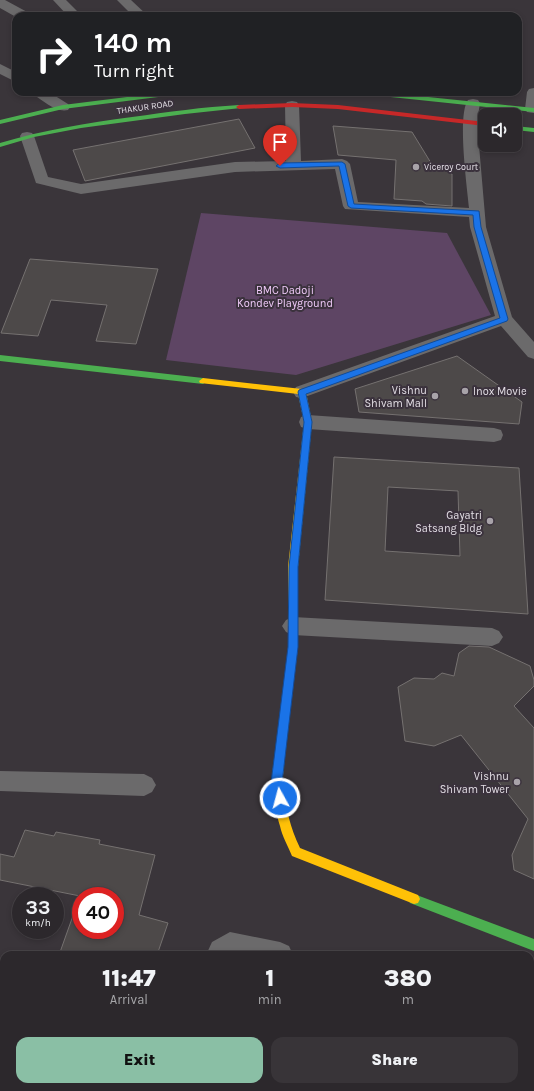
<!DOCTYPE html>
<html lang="en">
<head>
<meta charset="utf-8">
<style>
  :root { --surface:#2c282c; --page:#383438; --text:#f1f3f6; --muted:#a6a6a9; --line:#484448; --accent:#8abfa5 }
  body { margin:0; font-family:Karla,sans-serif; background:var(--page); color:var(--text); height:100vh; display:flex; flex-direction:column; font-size:15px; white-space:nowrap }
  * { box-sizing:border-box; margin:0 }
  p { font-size:13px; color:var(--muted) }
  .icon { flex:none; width:22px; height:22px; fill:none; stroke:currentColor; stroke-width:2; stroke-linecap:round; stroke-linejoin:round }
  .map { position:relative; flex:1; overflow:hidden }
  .side { position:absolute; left:0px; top:951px; width:534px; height:140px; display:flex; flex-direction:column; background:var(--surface); border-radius:12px 12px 0 0; box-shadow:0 2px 6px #0003,0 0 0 1px var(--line) }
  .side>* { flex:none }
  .hud { position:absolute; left:12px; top:12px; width:510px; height:84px; border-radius:12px; box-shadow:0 2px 6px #0003,0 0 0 1px var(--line); background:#202124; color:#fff; overflow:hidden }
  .buttons { position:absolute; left:478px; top:108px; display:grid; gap:8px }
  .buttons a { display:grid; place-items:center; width:44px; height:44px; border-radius:8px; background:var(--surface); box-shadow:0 2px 6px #0003,0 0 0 1px var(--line); font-size:20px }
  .speed { position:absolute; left:12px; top:887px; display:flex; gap:8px; font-size:20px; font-weight:700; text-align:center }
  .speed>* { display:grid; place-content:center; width:52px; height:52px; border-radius:50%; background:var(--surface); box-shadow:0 2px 6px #0003,0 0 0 1px var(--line); line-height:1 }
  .speed small { font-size:10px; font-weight:400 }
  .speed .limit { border:6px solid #d22; background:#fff; color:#111 }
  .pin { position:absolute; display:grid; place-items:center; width:34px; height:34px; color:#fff; margin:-41px -17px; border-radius:50% 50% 50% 0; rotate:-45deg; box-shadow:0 0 4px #0007 }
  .pin .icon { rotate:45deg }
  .me { position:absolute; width:44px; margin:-22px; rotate:353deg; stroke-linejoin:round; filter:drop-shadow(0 0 3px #0008) }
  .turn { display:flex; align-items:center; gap:14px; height:84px; padding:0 16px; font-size:18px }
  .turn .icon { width:52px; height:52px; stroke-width:2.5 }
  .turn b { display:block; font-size:28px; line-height:34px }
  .eta { display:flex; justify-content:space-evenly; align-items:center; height:68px; text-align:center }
  .eta b { font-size:24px; font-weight:800; line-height:28px }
  .primary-button { display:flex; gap:8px; margin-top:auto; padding:8px 16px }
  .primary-button a { flex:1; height:46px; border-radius:12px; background:var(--accent); color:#111; font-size:16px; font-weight:800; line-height:46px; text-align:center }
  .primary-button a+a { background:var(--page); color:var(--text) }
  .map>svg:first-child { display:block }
  .green { fill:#5e4564 }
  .building { fill:#4d4949; stroke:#757170; fill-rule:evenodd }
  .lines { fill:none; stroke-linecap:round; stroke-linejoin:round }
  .street { fill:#6b6a6b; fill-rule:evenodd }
  .fast { fill:#4caf50; fill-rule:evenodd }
  .slow { fill:#ffc107; fill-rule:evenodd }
  .jam { fill:#c62828; fill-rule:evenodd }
  .route { fill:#1a73e8; stroke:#114b97 }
  .poi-dot { fill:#a8a3a9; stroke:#3b323d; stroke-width:1.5 }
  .labels { text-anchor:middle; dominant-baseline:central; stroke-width:4; stroke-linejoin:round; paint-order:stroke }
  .far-street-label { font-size:9px; fill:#e3dee5; stroke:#3b323d }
  .far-poi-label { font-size:9px; fill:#e3dee5; stroke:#3b323d; text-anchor:start }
  .park-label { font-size:11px; fill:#f0caf9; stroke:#3b323d }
  .poi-label { font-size:11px; fill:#e3dee5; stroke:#3b323d; text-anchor:end }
</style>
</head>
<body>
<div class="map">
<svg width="534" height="1091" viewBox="0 0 534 1091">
  <rect width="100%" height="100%" fill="#3a353a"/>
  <path class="green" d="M201,213L447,233L491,315L296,375L166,360Z"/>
  <path class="building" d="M239,119L255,148L85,181L73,150Z
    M333,126L412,132L431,163L452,174V206L426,204L422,201L394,199L396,160L338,155Z
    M30,259L158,269L136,344L96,341L107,305L51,300L38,336L1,333Z
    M457,356L522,402L519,424L359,412L355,389Z
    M334,457L519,468L528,614L325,600ZM388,487L458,491L460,556L385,551Z
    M469,646L489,647L530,666L534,680V686L514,706L534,728V879L514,870L512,855L528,819L461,735L434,746L405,741L398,687L414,678L434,679L442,673L454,676L459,653Z
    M25,830L54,836L56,832L100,840L99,844L155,855L139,915L168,923L157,955H59L80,896L0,880V854L14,857ZM81,896H115V930H81Z"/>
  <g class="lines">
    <path class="street" d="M0,0H5L29,13L31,16L16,17L0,8Z
      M53,0H66L82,16H68Z
      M117,0H131L148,16H133Z
      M0,64L16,72V82L0,74Z
      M534,88V113L527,112L525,109L527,92L529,89Z
      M32,92H49L68,104L70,107L68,110C56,113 44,101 34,95Z
      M473,99L478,100L480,103L477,122L486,227L512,317L534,342V359L528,357L501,326L302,398L296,397L293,392L296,387L495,316L470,227L469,217L345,209L343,206L335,169L235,172L81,194L36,183L20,136L22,133L27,132L32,133L34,136L48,177L81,184L235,162L286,161L285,105L287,102L292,101L297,102L299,105L301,161L342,159L347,161L350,164L358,202L469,208C467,186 457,115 468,100Z
      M308,415L494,428L501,430L503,435L501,440L494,442L308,429L301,427L299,422L301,417Z
      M293,617L492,628L499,631L503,637L499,643L492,646L293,635L286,632L282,626L286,620Z
      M0,771L144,774L152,778L156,785L152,792L144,796L0,791Z
      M230,932L280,942L289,946L293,955H206L212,942Z
      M135,1087H165L167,1091H137Z
      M236,1087H278L280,1091H238Z"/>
    <path class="fast" d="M167,92H185L182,94L63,109L0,124V120L63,105Z
      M359,92H380L534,108V112L362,94Z
      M239,105L241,106V108L185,114L81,128L34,137L0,147V143C43,130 87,123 132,117C168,112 203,107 239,105Z
      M515,126L534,128V132L515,130Z
      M0,355L203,378L207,381L203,384L0,361Z
      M414,894L534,939V951L410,903L408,899L410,895Z"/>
    <path class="slow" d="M203,378L302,389L306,392L312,422L298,567V627L296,630L293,631L290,630L288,627V567L304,422L298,394L200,383L199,381Z
      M279,759L283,761C286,768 281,777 283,785C286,809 290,827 300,848L418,895L420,899L418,903L414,904L292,856C288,846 282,836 280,826C275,810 268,777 275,761Z"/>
    <path class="jam" d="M292,103L338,105L485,122V126L338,109L292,107L239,109L236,107L239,105Z
      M293,623L296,624L298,627V647L284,764L283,767L279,769L275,767L274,764L288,647V627L290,624Z"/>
  </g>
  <path class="route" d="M342,162L345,164L354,204L479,211L481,227L508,319L507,321L306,394L312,422L298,567V647L282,783L285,798L283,801L280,802L276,801L271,783L288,647L289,567L304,422L298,392L299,390L500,318L474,227L473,215L351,208L348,206L339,166L280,168L276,166L280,163Z"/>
  <g class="poi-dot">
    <circle cx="416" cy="167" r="4"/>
    <circle cx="465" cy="391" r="4"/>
    <circle cx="435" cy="396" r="4"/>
    <circle cx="490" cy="521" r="4"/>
    <circle cx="517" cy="782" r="4"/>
  </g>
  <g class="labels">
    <g class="far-street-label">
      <text transform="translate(145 107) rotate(-8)">THAKUR ROAD</text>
    </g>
    <g class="far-poi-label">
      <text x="424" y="167">Viceroy Court</text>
    </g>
    <g class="park-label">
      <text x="285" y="290">BMC Dadoji<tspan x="285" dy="13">Kondev Playground</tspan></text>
    </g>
    <g class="poi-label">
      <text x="427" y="390">Vishnu<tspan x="427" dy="13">Shivam Mall</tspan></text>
      <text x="473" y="391" text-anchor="start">Inox Movie</text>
      <text x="482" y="515">Gayatri<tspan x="482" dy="13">Satsang Bldg</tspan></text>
      <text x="509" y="776">Vishnu<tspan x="509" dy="13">Shivam Tower</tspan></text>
    </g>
  </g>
</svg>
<div class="buttons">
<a><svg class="icon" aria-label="sound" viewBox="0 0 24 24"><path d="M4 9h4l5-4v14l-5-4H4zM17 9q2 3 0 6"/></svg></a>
</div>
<div class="speed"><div>33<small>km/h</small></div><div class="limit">40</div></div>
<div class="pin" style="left:280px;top:166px;background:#d93025"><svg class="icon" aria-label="arrive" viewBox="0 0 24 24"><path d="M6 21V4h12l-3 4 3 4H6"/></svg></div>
<svg class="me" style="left:280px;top:798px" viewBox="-20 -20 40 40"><circle r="17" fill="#1a73e8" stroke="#fff" stroke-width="3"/><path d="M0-11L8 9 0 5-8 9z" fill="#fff"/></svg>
<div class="hud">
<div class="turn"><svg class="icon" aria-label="right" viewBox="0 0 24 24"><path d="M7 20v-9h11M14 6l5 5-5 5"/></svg><div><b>140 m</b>Turn right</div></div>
</div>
<section class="side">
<div class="eta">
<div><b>11:47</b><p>Arrival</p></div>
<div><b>1</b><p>min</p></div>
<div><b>380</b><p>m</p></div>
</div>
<div class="primary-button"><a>Exit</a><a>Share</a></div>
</section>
</div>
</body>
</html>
